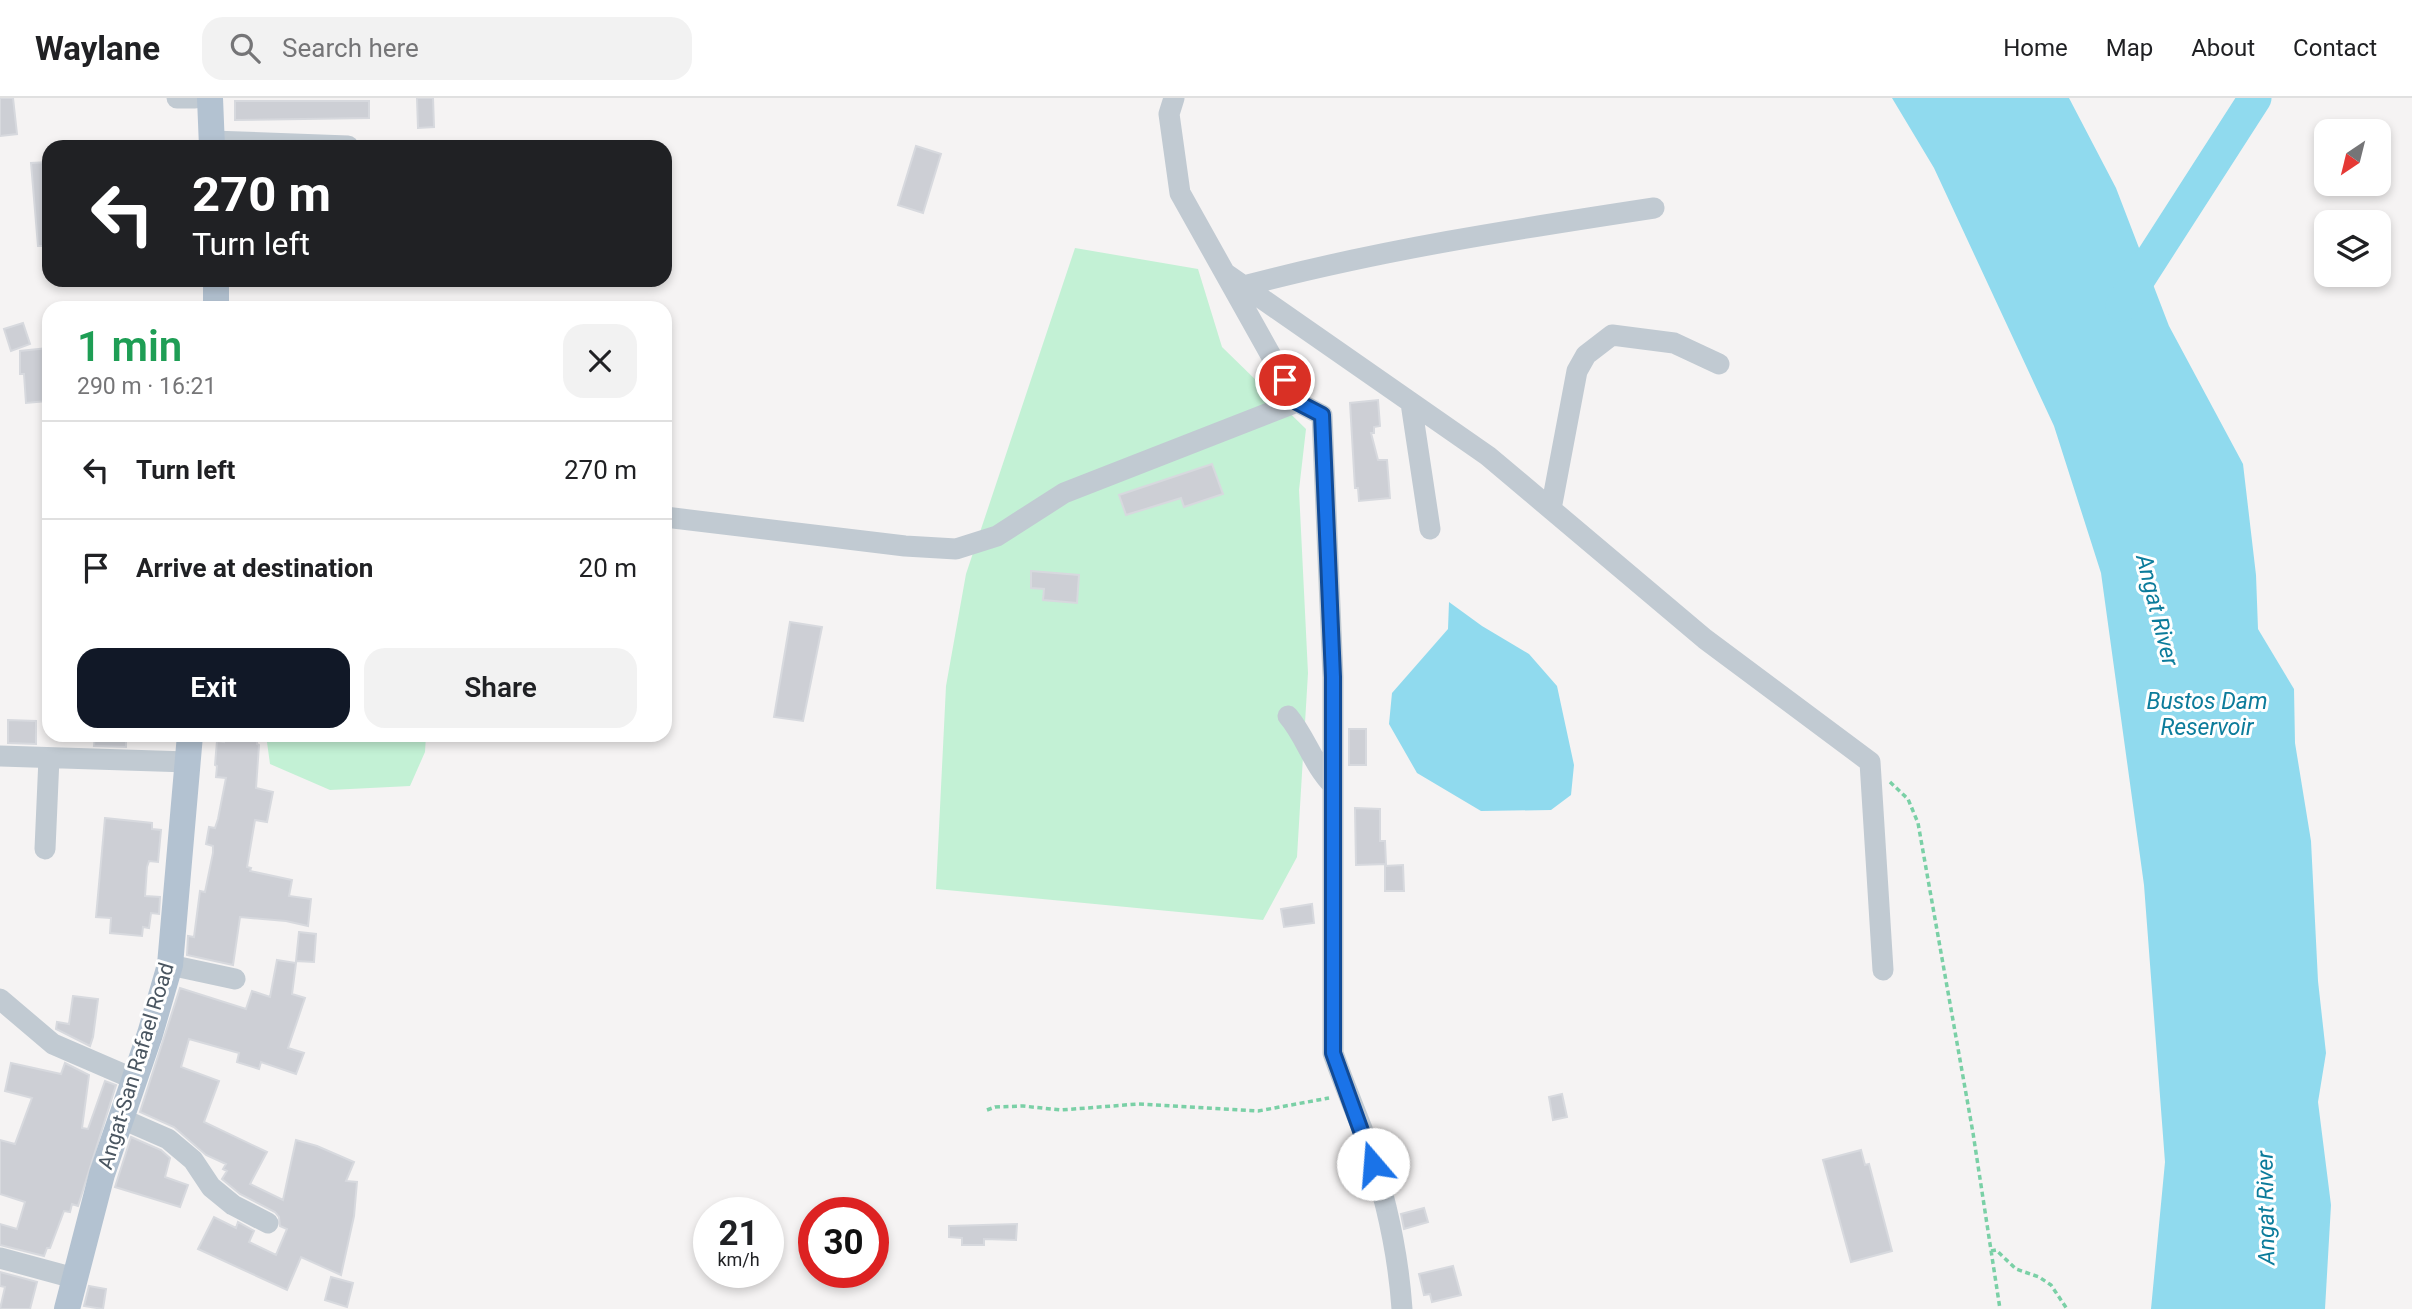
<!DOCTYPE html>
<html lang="en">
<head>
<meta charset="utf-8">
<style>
  :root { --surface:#fff; --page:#f2f2f2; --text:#202124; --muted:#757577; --line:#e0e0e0; --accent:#111827 }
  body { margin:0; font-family:Roboto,sans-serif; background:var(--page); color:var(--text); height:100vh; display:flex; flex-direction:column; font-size:26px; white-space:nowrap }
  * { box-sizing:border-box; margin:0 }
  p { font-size:23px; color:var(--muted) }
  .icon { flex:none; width:38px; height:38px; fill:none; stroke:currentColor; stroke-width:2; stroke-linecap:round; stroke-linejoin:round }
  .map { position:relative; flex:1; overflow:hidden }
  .drawer { position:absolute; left:42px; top:203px; width:630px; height:441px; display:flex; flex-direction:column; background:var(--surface); border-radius:21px; box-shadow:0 4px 10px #0003 }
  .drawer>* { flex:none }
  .top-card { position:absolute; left:42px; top:42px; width:630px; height:147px; border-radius:21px; box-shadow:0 4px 10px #0003; background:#202124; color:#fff; overflow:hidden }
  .needle { width:46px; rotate:215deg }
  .fabs { position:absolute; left:2314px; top:21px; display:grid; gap:14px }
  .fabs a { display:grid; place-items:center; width:77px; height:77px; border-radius:14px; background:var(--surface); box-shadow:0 4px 10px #0003; font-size:35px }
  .speed { position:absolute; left:693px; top:1099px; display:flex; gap:14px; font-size:35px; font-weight:700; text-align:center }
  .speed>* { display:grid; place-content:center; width:91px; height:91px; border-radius:50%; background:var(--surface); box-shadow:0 4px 10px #0003; line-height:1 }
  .speed small { font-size:18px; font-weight:400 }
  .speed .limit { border:10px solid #d22; background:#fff; color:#111 }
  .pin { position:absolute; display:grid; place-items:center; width:60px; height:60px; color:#fff; margin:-30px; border:4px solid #fff; border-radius:50%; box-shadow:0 2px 7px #0007 }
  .me { position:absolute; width:77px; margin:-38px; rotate:342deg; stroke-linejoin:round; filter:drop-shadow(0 0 5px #0008) }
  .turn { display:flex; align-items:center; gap:24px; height:147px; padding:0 35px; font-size:32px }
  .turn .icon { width:91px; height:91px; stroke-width:2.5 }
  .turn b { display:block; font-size:49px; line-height:60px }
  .round { display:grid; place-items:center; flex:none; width:74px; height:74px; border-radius:21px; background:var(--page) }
  .overview { display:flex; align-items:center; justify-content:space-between; height:119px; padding:0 35px }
  h1 { font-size:42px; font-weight:600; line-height:52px; color:#1e9e55 }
  .cta { display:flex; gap:14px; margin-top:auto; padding:14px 35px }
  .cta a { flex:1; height:80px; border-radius:21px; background:var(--accent); color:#fff; font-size:28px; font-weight:600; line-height:80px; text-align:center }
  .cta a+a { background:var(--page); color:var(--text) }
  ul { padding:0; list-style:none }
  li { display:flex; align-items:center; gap:21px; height:98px; padding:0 35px; border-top:2px solid var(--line) }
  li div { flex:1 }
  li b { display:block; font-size:26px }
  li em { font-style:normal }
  header { display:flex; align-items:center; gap:42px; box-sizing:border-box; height:98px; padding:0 35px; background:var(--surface); border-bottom:2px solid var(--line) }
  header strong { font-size:33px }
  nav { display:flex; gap:38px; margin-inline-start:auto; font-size:24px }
  .search { width:490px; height:63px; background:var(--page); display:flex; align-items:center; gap:18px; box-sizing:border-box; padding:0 24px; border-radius:21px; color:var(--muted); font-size:26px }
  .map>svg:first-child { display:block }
  .green { fill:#c3f1d5 }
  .water { fill:#90daee }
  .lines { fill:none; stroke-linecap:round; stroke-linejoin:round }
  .river { stroke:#90daee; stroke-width:33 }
  .building { fill:#cdcfd5; stroke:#d7d9de; stroke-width:2 }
  .path { stroke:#7ad0a6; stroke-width:3.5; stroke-dasharray:5 3.5; stroke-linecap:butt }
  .minor { stroke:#c1cad2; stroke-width:21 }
  .major { stroke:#b3c2d1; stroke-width:26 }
  .route-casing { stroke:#114b97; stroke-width:18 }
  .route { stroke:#1a73e8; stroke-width:12 }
  .labels { text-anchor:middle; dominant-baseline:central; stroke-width:6; stroke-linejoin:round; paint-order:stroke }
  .street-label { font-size:21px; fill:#4a5661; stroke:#fff }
  .water-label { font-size:23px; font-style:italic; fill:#0c7c9b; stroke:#fff }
</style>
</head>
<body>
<header>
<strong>Waylane</strong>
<div class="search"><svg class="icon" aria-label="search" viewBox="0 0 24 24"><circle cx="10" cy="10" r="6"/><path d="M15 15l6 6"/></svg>Search here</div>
<nav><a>Home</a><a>Map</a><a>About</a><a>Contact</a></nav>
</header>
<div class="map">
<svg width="2412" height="1211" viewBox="0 0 2412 1211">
  <rect width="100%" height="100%" fill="#f5f3f3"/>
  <path class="green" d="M1075,150L1198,171L1222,249L1306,331L1299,392L1308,575L1297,759L1263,822L936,791L946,588L966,476Z
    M266,637H426L425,654L410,688L330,692L270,666Z"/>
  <path class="water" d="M1892,0H2069L2116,90L2169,228L2243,366L2256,477L2258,531L2294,591L2295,645L2311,743L2318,883L2326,955L2318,1004L2331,1107L2325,1211H2151L2165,1064L2144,787L2101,475L2054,328L1934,70Z
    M1449,504L1482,528L1529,556L1557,588L1574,667L1571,697L1551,712L1481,713L1417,675L1389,626L1392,595L1448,531Z"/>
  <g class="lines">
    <path class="river" d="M2122,207L2255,0"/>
  </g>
  <path class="building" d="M0,0H13L17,36L0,38Z
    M417,0H433L434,29L418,30Z
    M235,3H369V20L235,22Z
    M916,48L941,56L923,115L898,107Z
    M49,64V148H38L31,65Z
    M23,225L30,246L11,253L4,231Z
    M49,250L45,275L47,303L26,305L24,276H20V253Z
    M1378,302L1380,328L1374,329V335H1371L1378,362H1387L1390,400L1359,403L1358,390H1355L1350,305Z
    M1212,366L1223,396L1184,409L1181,400L1126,417L1119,397Z
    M1031,473L1079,477L1077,505L1043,502L1044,491L1031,490Z
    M790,524L822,529L803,623L774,619Z
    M8,622L36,623V646L8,645Z
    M1349,631H1366V667H1349Z
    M95,637H126V649L94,648Z
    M224,637H257V646L259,647L256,690L273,694L267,724L255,722L247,769L251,770L250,773L292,782L289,798L311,801L308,828L286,823L240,819L233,867L187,857L188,838L194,839L200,793L205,794L213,755V748L206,746L209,729L215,730L218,721L226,680L216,679L217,668L215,667L217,643L224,644Z
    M1355,710L1380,711V743H1385L1386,766L1356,767Z
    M105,720L152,725V731L161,732L158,764L149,763L147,769L145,798L160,799L159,816L151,815L149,830L143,829L142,838L110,835L111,820L96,819Z
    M1403,767L1404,793H1385V768Z
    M1312,806L1314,825L1284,829L1281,811Z
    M299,834L316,836L314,864L296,863Z
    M277,862L296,865L292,896L305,900L288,950L304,955L296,976L261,964L259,971L237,964L239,955L189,941L181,969L219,983L204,1024L267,1054L250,1086L283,1102L296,1042L317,1048L354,1064L346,1083L357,1084L354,1118L341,1177L301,1159L287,1192L198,1151L214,1119L236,1130L238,1124L254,1133L249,1144L276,1157L287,1131L280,1128L279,1119L275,1114L240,1096L222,1081L227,1073L223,1071L226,1066L206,1057L174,1029L140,1014L180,890L246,911L252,893L270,899Z
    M73,898L98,901L93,939L90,948L56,931L57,924L69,926Z
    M11,965L61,976L65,965L89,977L82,1030L88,1031L105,983L116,987L78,1108L72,1106L70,1114L64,1113L50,1150H47L44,1158L0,1147V1126L17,1131L25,1104L0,1096V1042L15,1046L32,1000L5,993Z
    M1562,996L1567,1019L1553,1022L1549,999Z
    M131,1039L161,1052L170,1060L165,1079L188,1087L180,1109L115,1089Z
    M1861,1052L1865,1067L1869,1066L1892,1153L1851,1164L1823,1062Z
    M1424,1110L1428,1124L1404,1131L1401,1116Z
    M1017,1126L1016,1142L984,1141V1147H962V1140L949,1139V1128Z
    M1453,1168L1461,1197L1432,1204L1430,1196L1424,1197L1419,1176Z
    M0,1174L37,1184L30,1211H0L5,1189L0,1188Z
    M331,1179L353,1185L347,1209L325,1202Z
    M89,1188L106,1191L103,1211L84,1208Z"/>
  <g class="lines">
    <path class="path" d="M1890,684L1908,701L1918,725L1973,1035L2000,1211
      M987,1012L995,1009L1023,1008L1061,1012L1138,1006L1258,1013L1329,1000
      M1991,1153L1996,1152L2016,1171L2039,1179L2051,1187L2067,1211"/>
    <path class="minor" d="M177,0H195
      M1174,0L1169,16L1180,95L1297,304
      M212,43L348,48
      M1225,175L1488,358L1705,541L1870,664L1883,872
      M1244,188C1379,152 1516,131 1654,110
      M1411,305L1430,431
      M1551,411L1577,273L1586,257L1612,237L1674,245L1719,266
      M665,419L905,448L956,451L997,438L1064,395L1297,304L1322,317L1333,579V955C1343,984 1355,1012 1366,1041C1385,1096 1398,1153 1402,1211
      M1288,618C1306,639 1313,667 1333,687
      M0,658L188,664
      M45,751L49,660
      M170,867L235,881
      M0,901L53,946L134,981
      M120,1020L168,1041L193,1062L211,1089L233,1107L268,1125
      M0,1160L74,1180"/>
    <path class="major" d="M210,0L212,49
      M216,210V182
      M67,1211L102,1076L150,936L170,867L190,637"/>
  </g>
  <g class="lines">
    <g class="route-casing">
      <path id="route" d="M1285,282L1297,304L1322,317L1333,579V955L1373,1066"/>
    </g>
    <use href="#route" class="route"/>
  </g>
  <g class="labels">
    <g class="street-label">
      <text transform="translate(136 968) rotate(-73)">Angat-San Rafael Road</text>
    </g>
    <g class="water-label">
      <text transform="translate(2157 512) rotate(76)">Angat River</text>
      <text x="2207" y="603">Bustos Dam<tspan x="2207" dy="26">Reservoir</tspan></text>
      <text transform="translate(2266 1110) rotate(-91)">Angat River</text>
    </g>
  </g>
</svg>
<div class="fabs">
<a><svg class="needle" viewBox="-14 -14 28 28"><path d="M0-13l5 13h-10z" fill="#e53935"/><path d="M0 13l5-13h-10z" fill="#757577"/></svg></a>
<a><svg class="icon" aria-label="layers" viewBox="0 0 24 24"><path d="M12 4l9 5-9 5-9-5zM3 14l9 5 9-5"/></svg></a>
</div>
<div class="speed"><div>21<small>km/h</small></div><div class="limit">30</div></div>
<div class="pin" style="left:1285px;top:282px;background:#d93025"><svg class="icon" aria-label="arrive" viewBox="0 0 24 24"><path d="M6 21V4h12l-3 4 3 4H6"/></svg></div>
<svg class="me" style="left:1373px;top:1066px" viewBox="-20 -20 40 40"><circle r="19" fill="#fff"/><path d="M0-13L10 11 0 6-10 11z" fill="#1a73e8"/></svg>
<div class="top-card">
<div class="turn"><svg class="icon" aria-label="left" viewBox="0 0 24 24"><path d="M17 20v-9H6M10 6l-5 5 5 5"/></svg><div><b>270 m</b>Turn left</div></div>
</div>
<section class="drawer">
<div class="overview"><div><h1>1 min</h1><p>290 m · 16:21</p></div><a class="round"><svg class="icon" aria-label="close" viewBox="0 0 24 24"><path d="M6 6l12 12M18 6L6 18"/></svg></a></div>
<ul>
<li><svg class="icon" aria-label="left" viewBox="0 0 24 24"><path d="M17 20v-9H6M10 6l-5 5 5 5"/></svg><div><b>Turn left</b></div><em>270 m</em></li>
<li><svg class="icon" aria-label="arrive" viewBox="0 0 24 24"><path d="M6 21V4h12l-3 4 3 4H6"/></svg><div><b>Arrive at destination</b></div><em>20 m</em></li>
</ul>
<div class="cta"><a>Exit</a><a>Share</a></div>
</section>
</div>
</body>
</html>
